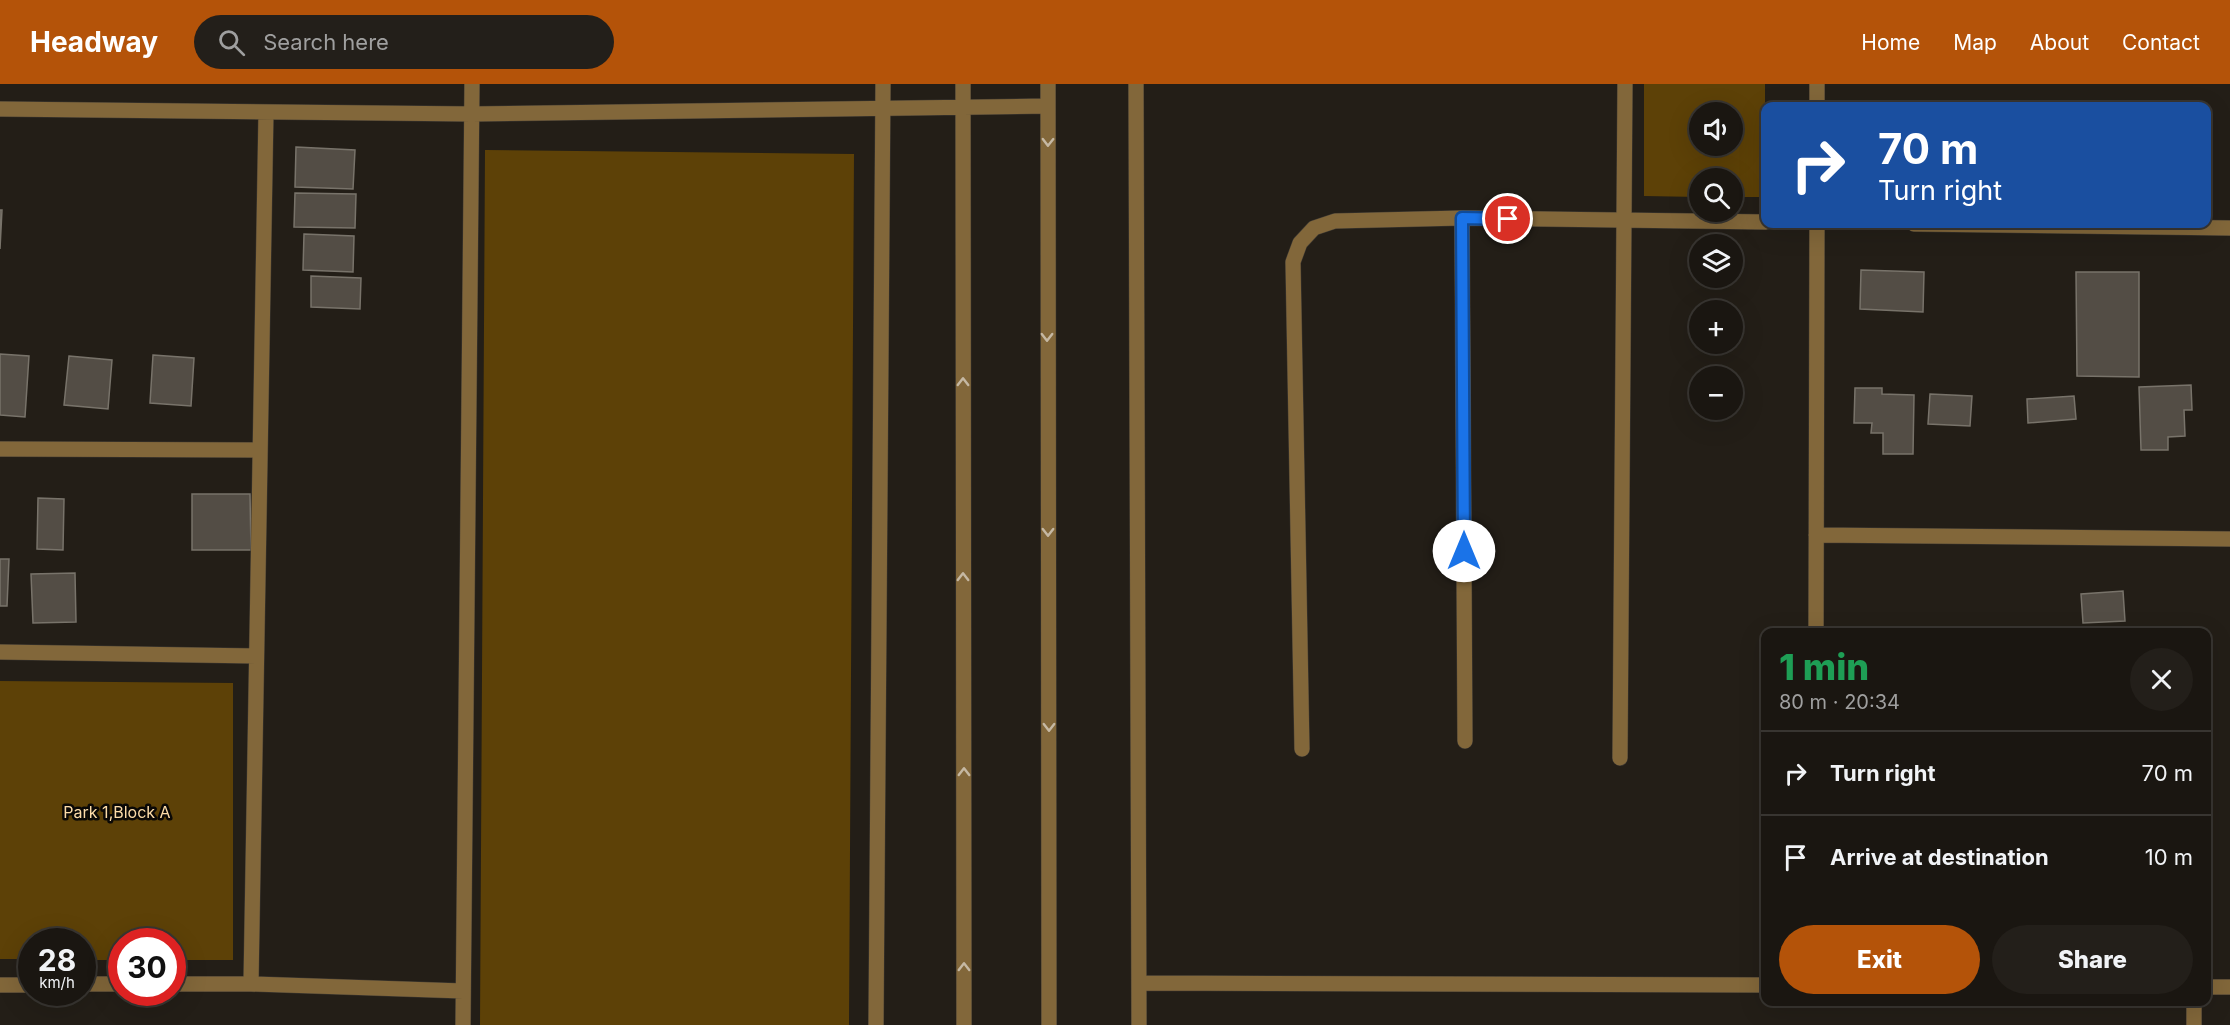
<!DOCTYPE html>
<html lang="en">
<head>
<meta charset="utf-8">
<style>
  :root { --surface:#1a1611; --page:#231f1a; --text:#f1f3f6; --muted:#9f9f9f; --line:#383531; --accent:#b45309 }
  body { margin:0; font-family:Inter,sans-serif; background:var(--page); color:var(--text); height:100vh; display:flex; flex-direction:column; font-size:22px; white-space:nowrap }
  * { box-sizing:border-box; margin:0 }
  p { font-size:20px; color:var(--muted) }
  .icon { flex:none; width:33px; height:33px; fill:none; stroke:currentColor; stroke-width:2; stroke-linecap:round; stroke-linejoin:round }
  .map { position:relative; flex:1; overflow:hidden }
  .details { position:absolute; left:1761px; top:544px; width:450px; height:378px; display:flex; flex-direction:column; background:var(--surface); border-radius:12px; box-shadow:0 6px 24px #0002,0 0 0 2px var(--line) }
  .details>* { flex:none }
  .guide { position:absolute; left:1761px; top:18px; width:450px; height:126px; border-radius:12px; box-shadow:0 6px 24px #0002,0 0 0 2px var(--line); background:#1a4fa0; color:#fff; overflow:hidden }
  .controls { position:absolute; left:1689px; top:18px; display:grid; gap:12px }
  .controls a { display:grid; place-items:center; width:54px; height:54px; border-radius:50%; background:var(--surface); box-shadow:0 6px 24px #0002,0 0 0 2px var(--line); font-size:30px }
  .speed { position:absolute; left:18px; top:844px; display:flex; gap:12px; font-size:30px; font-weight:700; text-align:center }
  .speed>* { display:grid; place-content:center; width:78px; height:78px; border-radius:50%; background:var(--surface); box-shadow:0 6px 24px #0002,0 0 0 2px var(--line); line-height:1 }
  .speed small { font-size:15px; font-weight:400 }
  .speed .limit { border:9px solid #d22; background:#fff; color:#111 }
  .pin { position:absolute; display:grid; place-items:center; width:51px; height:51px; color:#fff; margin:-26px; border:3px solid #fff; border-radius:50%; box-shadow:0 2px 6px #0007 }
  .me { position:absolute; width:66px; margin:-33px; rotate:0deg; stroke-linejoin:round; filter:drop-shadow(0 0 4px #0008) }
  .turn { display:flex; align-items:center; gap:21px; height:126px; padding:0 18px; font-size:27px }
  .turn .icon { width:78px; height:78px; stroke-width:2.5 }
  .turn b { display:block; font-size:42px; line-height:51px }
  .round { display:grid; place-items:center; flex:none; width:63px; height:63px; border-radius:32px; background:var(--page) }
  .headline { display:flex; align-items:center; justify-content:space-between; height:102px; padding:0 18px }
  h1 { font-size:36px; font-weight:800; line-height:45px; color:#1e9e55 }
  .action { display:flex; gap:12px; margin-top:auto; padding:12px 18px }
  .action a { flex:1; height:69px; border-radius:36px; background:var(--accent); color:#fff; font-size:24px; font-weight:800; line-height:69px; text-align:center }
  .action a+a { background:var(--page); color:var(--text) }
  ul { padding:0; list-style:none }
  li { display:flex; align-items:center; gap:18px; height:84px; padding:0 18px; border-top:2px solid var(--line) }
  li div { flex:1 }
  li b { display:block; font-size:22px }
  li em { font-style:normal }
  header { display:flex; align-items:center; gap:36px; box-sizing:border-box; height:84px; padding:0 30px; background:var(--accent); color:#fff }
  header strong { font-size:28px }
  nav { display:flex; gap:33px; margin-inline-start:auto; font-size:21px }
  .search { width:420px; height:54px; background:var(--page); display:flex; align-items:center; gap:15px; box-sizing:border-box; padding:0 21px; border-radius:33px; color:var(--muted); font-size:22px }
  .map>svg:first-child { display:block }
  .green { fill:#5d4107; fill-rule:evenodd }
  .building { fill:#534d45; stroke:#78736a; stroke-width:1.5 }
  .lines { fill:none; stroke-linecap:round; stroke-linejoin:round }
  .minor-casing { stroke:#403b34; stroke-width:16 }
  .minor { stroke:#82673a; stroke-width:15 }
  .oneway { stroke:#c5b8a3 }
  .route-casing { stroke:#114b97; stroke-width:15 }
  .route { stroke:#1a73e8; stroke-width:10 }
  .labels { text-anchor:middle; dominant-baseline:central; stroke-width:5; stroke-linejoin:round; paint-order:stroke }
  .park-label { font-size:16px; fill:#fddca8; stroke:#0a0806 }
</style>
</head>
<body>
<header>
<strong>Headway</strong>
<div class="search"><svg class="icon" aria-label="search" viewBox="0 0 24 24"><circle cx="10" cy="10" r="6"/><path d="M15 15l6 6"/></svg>Search here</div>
<nav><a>Home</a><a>Map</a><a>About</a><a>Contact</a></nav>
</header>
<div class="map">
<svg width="2230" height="941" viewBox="0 0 2230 941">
  <rect width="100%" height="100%" fill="#231e17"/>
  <path class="green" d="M1644,0H1765V113H1733L1732,94H1700L1699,113L1644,112ZM1700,28H1732V62H1700Z
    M485,66L854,70L849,941H480Z
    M0,597L233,599V876H173L172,858H122L121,876H83L82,858H32L31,875H0Z"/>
  <path class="building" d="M296,63L355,66L353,105L295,103Z
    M295,109L356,110L355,144L294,143Z
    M0,126H2L0,165Z
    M304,150L354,152L353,188L303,186Z
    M1861,186L1924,188L1923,228L1860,225Z
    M2076,188H2139V293L2077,292Z
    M311,192L361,194L360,225L311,223Z
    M0,270L29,272L25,333L0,331Z
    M153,271L194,274L191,322L150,319Z
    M69,272L112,276L108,325L64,321Z
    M2191,301L2192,326H2184L2185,352L2168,353V366H2141L2139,303Z
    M1855,304H1882V310L1914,311L1913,370H1883V349H1871L1872,339H1854Z
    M1930,310L1972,312L1970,342L1928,340Z
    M2074,312L2076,335L2028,339L2027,315Z
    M192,410H250L251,466H192Z
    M38,414L64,415L63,466L37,465Z
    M0,475H9L7,522H0Z
    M75,489L76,538L33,539L31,490Z
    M2123,507L2125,537L2083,539L2081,510Z
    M2198,545V549H2141V546Z"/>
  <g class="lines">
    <g class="minor-casing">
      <path id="minor" d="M963,0L964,941
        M1048,0L1049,941
        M1136,0L1139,941
        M1817,22V0
        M0,25L472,30L1048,22
        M1462,134L1465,657
        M1914,140L2230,144
        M0,365L260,366
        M1816,451L2230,455
        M1816,549L1817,140
        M0,568L256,572
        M1302,665L1293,178L1300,159L1314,144L1335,137L1462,134L1766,138
        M1620,674L1625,0
        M1140,899L1766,901
        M82,900H122
        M172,900H251L463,907
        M251,900L266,28
        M0,901H32
        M2206,903H2230
        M2194,918V941
        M463,941L472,0
        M876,941L883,0"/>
    </g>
    <use href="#minor" class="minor"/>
  </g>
  <defs><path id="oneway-chevron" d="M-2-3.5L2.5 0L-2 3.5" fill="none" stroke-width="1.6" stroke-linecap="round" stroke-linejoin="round" transform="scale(1.5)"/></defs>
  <g class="oneway">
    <use href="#oneway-chevron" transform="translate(1048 58) rotate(91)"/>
    <use href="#oneway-chevron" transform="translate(1047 253) rotate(90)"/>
    <use href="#oneway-chevron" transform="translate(963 298) rotate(-90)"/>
    <use href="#oneway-chevron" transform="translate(1048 448) rotate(90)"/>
    <use href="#oneway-chevron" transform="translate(963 493) rotate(-90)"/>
    <use href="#oneway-chevron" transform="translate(1049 643) rotate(90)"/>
    <use href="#oneway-chevron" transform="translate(964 688) rotate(-90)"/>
    <use href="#oneway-chevron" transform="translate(964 883) rotate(-90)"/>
  </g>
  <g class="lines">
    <g class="route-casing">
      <path id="route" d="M1464,467L1462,134L1508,135"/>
    </g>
    <use href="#route" class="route"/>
  </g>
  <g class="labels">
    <g class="park-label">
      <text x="117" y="728">Park 1,Block A</text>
    </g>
  </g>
</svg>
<div class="controls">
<a><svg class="icon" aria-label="sound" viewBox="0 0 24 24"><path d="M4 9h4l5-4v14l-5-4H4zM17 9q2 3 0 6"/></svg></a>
<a><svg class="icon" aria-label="search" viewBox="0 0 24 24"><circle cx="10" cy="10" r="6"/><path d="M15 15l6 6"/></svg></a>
<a><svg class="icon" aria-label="layers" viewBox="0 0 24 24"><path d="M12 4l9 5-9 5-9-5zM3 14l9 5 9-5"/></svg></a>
<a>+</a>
<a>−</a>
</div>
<div class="speed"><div>28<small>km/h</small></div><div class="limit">30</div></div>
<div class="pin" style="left:1508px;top:135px;background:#d93025"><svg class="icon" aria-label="arrive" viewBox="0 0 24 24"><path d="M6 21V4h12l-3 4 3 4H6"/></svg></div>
<svg class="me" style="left:1464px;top:467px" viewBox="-20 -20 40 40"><circle r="19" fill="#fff"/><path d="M0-13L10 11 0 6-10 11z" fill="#1a73e8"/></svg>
<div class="guide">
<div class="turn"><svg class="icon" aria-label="right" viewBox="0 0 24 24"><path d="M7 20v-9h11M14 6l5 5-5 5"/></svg><div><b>70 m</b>Turn right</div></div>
</div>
<section class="details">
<div class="headline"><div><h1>1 min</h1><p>80 m · 20:34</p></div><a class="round"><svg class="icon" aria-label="close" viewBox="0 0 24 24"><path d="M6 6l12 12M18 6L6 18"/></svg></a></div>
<ul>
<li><svg class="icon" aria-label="right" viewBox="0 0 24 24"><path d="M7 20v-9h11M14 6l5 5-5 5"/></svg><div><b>Turn right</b></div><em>70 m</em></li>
<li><svg class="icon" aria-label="arrive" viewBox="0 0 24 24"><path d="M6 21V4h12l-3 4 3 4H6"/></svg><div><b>Arrive at destination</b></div><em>10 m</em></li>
</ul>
<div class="action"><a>Exit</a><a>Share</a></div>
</section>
</div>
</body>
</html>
